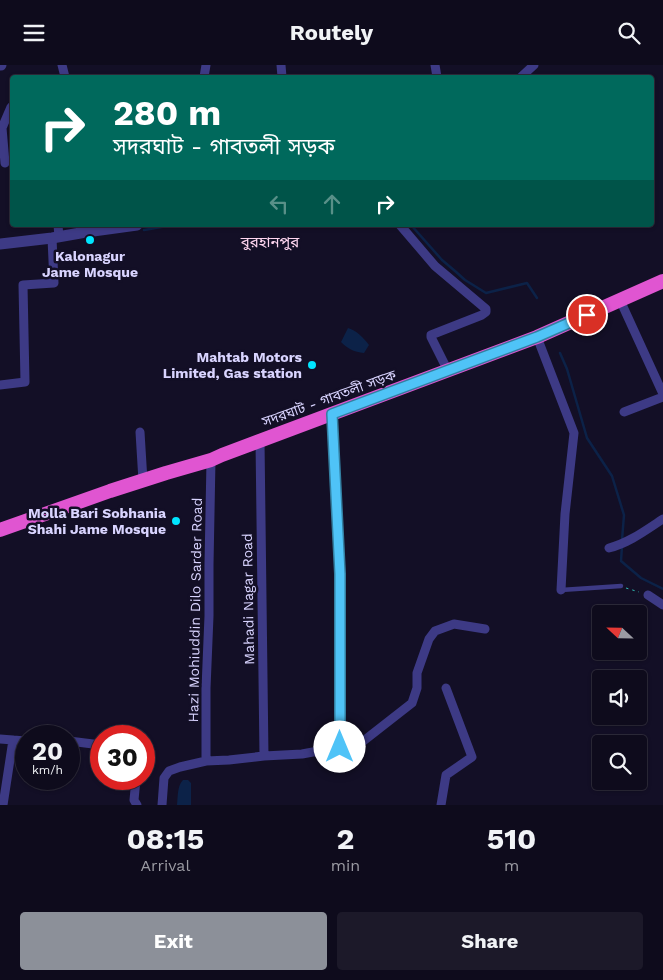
<!DOCTYPE html>
<html lang="en">
<head>
<meta charset="utf-8">
<style>
  :root { --surface:#0e0b1c; --page:#1c1929; --text:#f1f3f6; --muted:#9b9ba3; --line:#2e2b3b; --accent:#8c9099 }
  body { margin:0; font-family:"Work Sans","Noto Sans Bengali",sans-serif; background:var(--page); color:var(--text); height:100vh; display:flex; flex-direction:column; font-size:19px; white-space:nowrap }
  * { box-sizing:border-box; margin:0 }
  p { font-size:16px; color:var(--muted) }
  .icon { flex:none; width:28px; height:28px; fill:none; stroke:currentColor; stroke-width:2; stroke-linecap:round; stroke-linejoin:round }
  .map { position:relative; height:740px; overflow:hidden }
  .side { display:flex; flex-direction:column; background:var(--surface); flex:1 }
  .side>* { flex:none }
  .banner { position:absolute; left:10px; top:10px; width:644px; height:152px; border-radius:5px; box-shadow:0 1px 4px #0004,0 0 0 1px var(--line); background:#00695c; color:#fff; overflow:hidden }
  .needle { width:32px; rotate:292deg }
  .buttons { position:absolute; left:592px; top:540px; display:grid; gap:10px }
  .buttons a { display:grid; place-items:center; width:55px; height:55px; border-radius:5px; background:var(--surface); box-shadow:0 1px 4px #0004,0 0 0 1px var(--line); font-size:25px }
  .speed { position:absolute; left:15px; top:660px; display:flex; gap:10px; font-size:25px; font-weight:700; text-align:center }
  .speed>* { display:grid; place-content:center; width:65px; height:65px; border-radius:50%; background:var(--surface); box-shadow:0 1px 4px #0004,0 0 0 1px var(--line); line-height:1 }
  .speed small { font-size:12px; font-weight:400 }
  .speed .limit { border:8px solid #d22; background:#fff; color:#111 }
  .pin { position:absolute; display:grid; place-items:center; width:42px; height:42px; color:#fff; margin:-21px; border:2px solid #fff; border-radius:50%; box-shadow:0 1px 5px #0007 }
  .me { position:absolute; width:55px; margin:-28px; rotate:0deg; stroke-linejoin:round; filter:drop-shadow(0 0 4px #0008) }
  .turn { display:flex; align-items:center; gap:18px; height:105px; padding:0 20px; font-size:22px }
  .turn .icon { width:65px; height:65px; stroke-width:2.5 }
  .turn b { display:block; font-size:35px; line-height:42px }
  .lanes { display:flex; align-items:center; height:48px; padding:0 20px; background:#0003; justify-content:center; gap:25px; direction:ltr }
  .lanes .off { opacity:.35 }
  .eta { display:flex; justify-content:space-evenly; align-items:center; height:85px; text-align:center }
  .eta b { font-size:30px; font-weight:700; line-height:35px }
  .action { display:flex; gap:10px; margin-top:auto; padding:10px 20px }
  .action a { flex:1; height:58px; border-radius:5px; background:var(--accent); color:#fff; font-size:20px; font-weight:700; line-height:58px; text-align:center }
  .action a+a { background:var(--page); color:var(--text) }
  header { display:flex; justify-content:space-between; align-items:center; height:65px; padding:0 20px; background:var(--surface); font-size:22px; font-weight:700 }
  .map>svg:first-child { display:block }
  .water { fill:#0c2248 }
  .lines { fill:none; stroke-linecap:round; stroke-linejoin:round }
  .stream { stroke:#0c2248; stroke-width:2.5 }
  .path { stroke:#2fb8b0; stroke-width:1; stroke-dasharray:2.5 4; stroke-linecap:butt }
  .service { stroke:#3d3a85; stroke-width:4.5 }
  .minor { stroke:#3d3a85; stroke-width:9 }
  .tertiary { stroke:#3d3a85; stroke-width:11 }
  .trunk { stroke:#e055d1; stroke-width:14 }
  .route-casing { stroke:#337fa1; stroke-width:12 }
  .route { stroke:#4fc3f7; stroke-width:9 }
  .poi-dot { fill:#00e5ff; stroke:#130f26; stroke-width:2 }
  .labels { text-anchor:middle; dominant-baseline:central; stroke-width:5; stroke-linejoin:round; paint-order:stroke }
  .poi-label { font-size:14px; font-weight:bold; fill:#d9d4ff; stroke:#130f26; text-anchor:end }
  .street-label { font-size:14px; fill:#d9d4ff; stroke:#130f26 }
  .neighbourhood-label { font-size:15px; fill:#ffd6f0; stroke:#130f26 }
</style>
</head>
<body>
<header><svg class="icon" aria-label="menu" viewBox="0 0 24 24"><path d="M4 6h16M4 12h16M4 18h16"/></svg>Routely<svg class="icon" aria-label="search" viewBox="0 0 24 24"><circle cx="10" cy="10" r="6"/><path d="M15 15l6 6"/></svg></header>
<div class="map">
<svg width="663" height="740" viewBox="0 0 663 740">
  <rect width="100%" height="100%" fill="#130f26"/>
  <path class="water" d="M348,263C357,266 363,272 369,280L364,288C354,287 348,284 341,277Z
    M183,715H188L191,718V740H177C178,732 177,721 183,715Z"/>
  <g class="lines">
    <path class="stream" d="M411,160L442,195L455,206L465,215L486,228L527,218L537,233
      M144,165L173,160
      M560,288L567,304L587,373L612,411L624,450L622,475
      M622,481L621,496L641,513L663,524"/>
    <path class="path" d="M626,523L639,527"/>
    <path class="service" d="M561,525L621,521"/>
    <path class="minor" d="M62,0L65,12
      M281,0L282,12
      M435,0L437,12
      M204,12L206,0
      M521,12L534,0
      M5,98L2,63L11,42H12
      M58,160L59,172
      M400,160L435,201L486,244V247L482,250L431,270V272L448,306
      M620,235L663,329
      M537,272L574,368L565,449L561,525
      M0,320L25,317L23,220L54,218L52,173
      M624,347L663,332
      M332,349L340,509V682
      M140,367L143,416
      M260,376L264,691
      M609,483C629,478 646,465 663,454
      M648,530L663,540
      M0,674L26,676
      M69,676L101,680
      M206,696V623L209,551V500L211,395
      M136,714L134,735L137,740
      M3,740L13,675
      M162,740L164,713L169,706L180,702L206,696L229,695L264,691L302,689L340,682L357,681L412,638L417,623V608L429,574L435,566L454,559L485,564
      M441,740L446,710L472,692L446,623"/>
    <path class="tertiary" d="M0,0H1
      M0,179L52,173L86,167L137,160"/>
    <path class="trunk" d="M0,465L110,426L166,408L211,395L222,390L537,272L663,216"/>
  </g>
  <g class="lines">
    <g class="route-casing">
      <path id="route" d="M340,682V509L332,349L537,272L587,250"/>
    </g>
    <use href="#route" class="route"/>
  </g>
  <g class="poi-dot">
    <circle cx="90" cy="175" r="5"/>
    <circle cx="312" cy="300" r="5"/>
    <circle cx="176" cy="456" r="5"/>
  </g>
  <g class="labels">
    <g class="poi-label">
      <text x="90" y="191" text-anchor="middle">Kalonagur<tspan x="90" dy="16">Jame Mosque</tspan></text>
      <text x="302" y="292">Mahtab Motors<tspan x="302" dy="16">Limited, Gas station</tspan></text>
      <text x="166" y="448">Molla Bari Sobhania<tspan x="166" dy="16">Shahi Jame Mosque</tspan></text>
    </g>
    <g class="street-label">
      <text transform="translate(329 333) rotate(-20)">সদরঘাট - গাবতলী সড়ক</text>
      <text transform="translate(248 534) rotate(-91)">Mahadi Nagar Road</text>
      <text transform="translate(195 545) rotate(-89)">Hazi Mohiuddin Dilo Sarder Road</text>
    </g>
    <g class="neighbourhood-label">
      <text x="270" y="177">বুরহানপুর</text>
    </g>
  </g>
</svg>
<div class="buttons">
<a><svg class="needle" viewBox="-14 -14 28 28"><path d="M0-13l5 13h-10z" fill="#e53935"/><path d="M0 13l5-13h-10z" fill="#9b9ba3"/></svg></a>
<a><svg class="icon" aria-label="sound" viewBox="0 0 24 24"><path d="M4 9h4l5-4v14l-5-4H4zM17 9q2 3 0 6"/></svg></a>
<a><svg class="icon" aria-label="search" viewBox="0 0 24 24"><circle cx="10" cy="10" r="6"/><path d="M15 15l6 6"/></svg></a>
</div>
<div class="speed"><div>20<small>km/h</small></div><div class="limit">30</div></div>
<div class="pin" style="left:587px;top:250px;background:#d93025"><svg class="icon" aria-label="arrive" viewBox="0 0 24 24"><path d="M6 21V4h12l-3 4 3 4H6"/></svg></div>
<svg class="me" style="left:340px;top:682px" viewBox="-20 -20 40 40"><circle r="19" fill="#fff"/><path d="M0-13L10 11 0 6-10 11z" fill="#4fc3f7"/></svg>
<div class="banner">
<div class="turn"><svg class="icon" aria-label="right" viewBox="0 0 24 24"><path d="M7 20v-9h11M14 6l5 5-5 5"/></svg><div><b>280 m</b>সদরঘাট - গাবতলী সড়ক</div></div>
<div class="lanes"><svg class="icon off" aria-label="left" viewBox="0 0 24 24"><path d="M17 20v-9H6M10 6l-5 5 5 5"/></svg><svg class="icon off" aria-label="ahead" viewBox="0 0 24 24"><path d="M12 20V5M6 11l6-6 6 6"/></svg><svg class="icon" aria-label="right" viewBox="0 0 24 24"><path d="M7 20v-9h11M14 6l5 5-5 5"/></svg></div>
</div>
</div>
<section class="side">
<div class="eta">
<div><b>08:15</b><p>Arrival</p></div>
<div><b>2</b><p>min</p></div>
<div><b>510</b><p>m</p></div>
</div>
<div class="action"><a>Exit</a><a>Share</a></div>
</section>
</body>
</html>
